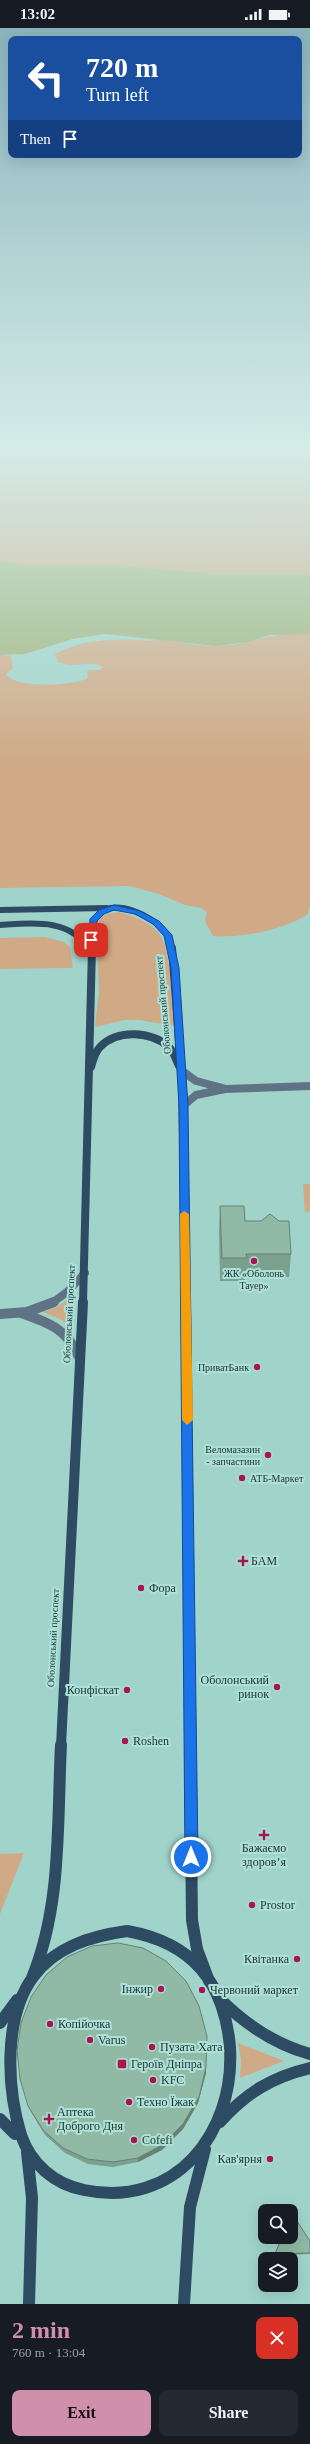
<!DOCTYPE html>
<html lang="en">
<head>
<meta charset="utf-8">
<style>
  :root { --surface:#171b24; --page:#242831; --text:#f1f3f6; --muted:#9ea1a6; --accent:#d090ac }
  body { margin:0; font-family:"Times New Roman",serif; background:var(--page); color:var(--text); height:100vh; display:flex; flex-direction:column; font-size:15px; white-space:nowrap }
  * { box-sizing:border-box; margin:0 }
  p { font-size:13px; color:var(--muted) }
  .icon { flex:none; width:22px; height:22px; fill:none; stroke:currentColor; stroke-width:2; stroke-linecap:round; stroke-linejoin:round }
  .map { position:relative; height:2276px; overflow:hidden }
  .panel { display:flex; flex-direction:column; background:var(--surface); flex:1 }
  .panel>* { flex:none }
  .hud { position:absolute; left:8px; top:8px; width:294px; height:122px; border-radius:8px; box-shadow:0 4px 16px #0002; background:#1a4fa0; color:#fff; overflow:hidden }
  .fabs { position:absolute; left:258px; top:2176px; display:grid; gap:8px }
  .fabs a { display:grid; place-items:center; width:40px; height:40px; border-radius:8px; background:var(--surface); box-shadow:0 4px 16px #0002; font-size:20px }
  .pin { position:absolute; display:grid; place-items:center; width:34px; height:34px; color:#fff; margin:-17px; border-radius:8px; box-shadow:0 2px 6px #0006 }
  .me { position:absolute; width:44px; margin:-22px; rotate:0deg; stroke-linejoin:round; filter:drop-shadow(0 0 3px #0008) }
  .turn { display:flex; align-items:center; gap:14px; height:84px; padding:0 12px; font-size:18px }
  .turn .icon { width:52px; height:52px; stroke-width:2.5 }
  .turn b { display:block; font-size:28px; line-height:34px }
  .then { display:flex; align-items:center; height:38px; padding:0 12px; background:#0003; gap:8px; font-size:15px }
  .round { display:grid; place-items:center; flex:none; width:42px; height:42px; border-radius:8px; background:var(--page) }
  .overview { display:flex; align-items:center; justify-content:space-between; height:68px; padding:0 12px }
  h1 { font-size:24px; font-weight:700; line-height:30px; color:var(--accent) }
  .cta { display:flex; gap:8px; margin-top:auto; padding:8px 12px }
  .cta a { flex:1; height:46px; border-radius:8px; background:var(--accent); color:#111; font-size:16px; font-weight:700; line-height:46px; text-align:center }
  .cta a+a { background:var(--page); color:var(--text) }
  .status { display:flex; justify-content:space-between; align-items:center; height:28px; padding:0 20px; background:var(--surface); direction:ltr }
  .status svg { height:11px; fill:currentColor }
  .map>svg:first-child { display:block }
  .green { fill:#d0aa87 }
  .water { fill:#9eb179 }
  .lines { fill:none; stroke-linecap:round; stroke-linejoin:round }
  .tertiary-far1 { stroke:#5f7384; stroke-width:8 }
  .tertiary { stroke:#5f7384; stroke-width:10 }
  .secondary-far3 { stroke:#2d4b63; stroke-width:6 }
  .secondary-far2 { stroke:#2d4b63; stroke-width:8 }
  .secondary-far1 { stroke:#2d4b63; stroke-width:10 }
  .secondary { stroke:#2d4b63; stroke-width:12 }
  .wall { fill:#7ca08e }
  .shaded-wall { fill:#658274 }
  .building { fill:#90baa5; stroke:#658274 }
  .route { fill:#1a73e8; stroke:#114b97 }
  .slow { fill:#f59e0b }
  .poi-dot { fill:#a71652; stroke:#ade1d8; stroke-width:1.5 }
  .labels { text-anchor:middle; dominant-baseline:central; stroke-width:4; stroke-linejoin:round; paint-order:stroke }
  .street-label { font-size:10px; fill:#223733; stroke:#ade1d8 }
  .poi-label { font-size:10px; fill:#223733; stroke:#ade1d8; text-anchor:end }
  .near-poi-label { font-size:12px; fill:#223733; stroke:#ade1d8; text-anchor:start }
</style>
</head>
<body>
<div class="status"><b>13:02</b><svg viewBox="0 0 49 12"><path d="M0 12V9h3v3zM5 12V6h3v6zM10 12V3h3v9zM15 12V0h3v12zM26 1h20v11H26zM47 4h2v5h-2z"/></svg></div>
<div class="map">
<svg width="310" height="2276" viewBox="0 0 310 2276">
  <rect width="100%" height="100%" fill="#a0d4cb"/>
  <path class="green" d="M0,417H310V546H213L123,538H28L0,533Z
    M285,606H310V878L308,886C287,901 239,911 213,908C210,900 202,895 207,885L202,880L185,877L159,866L129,858L0,860V627L11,628L13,640L6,646C14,661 74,658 88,650L87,644L89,642H100L103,639C93,631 74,641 58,634L55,626C86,610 118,610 152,613L153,610C179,614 204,620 230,617C249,615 267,608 285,606Z
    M118,884C132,888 146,892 157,903C172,918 172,975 175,998L139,992H125L95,999L99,964L96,897C100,887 108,885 118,884Z
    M45,909L64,914L70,919L73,940L0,941V910Z
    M303,1156H310V1184H305Z
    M73,1268L71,1299L60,1291L43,1284L57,1279Z
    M24,1825L0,1886V1826Z
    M238,2015L284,2033L240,2050L241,2032Z"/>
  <path class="water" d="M0,533L28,538H123L213,546H310V606L270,607L248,614L216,618L105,606L72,611L25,626L0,627Z"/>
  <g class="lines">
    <path class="tertiary-far1" d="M181,1042L196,1053L223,1060
      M183,1078L196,1067L225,1061L310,1058
      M52,1275L67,1264L85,1245"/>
    <path class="tertiary" d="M21,1285C47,1294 68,1301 79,1329
      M0,1286L27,1284L54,1274"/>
    <path class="secondary-far3" d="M0,882L107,880
      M0,897C32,895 70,890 89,921
      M92,921C92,911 90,897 97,888C114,868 153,888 165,904C169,909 171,915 172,921"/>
    <path class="secondary-far2" d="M88,920L90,923
      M172,920L182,1051L186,1275
      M91,1039C93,1032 95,1024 100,1019C117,1001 151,1003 169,1019C174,1024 176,1032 179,1038
      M83,1275L92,920"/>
    <path class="secondary-far1" d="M186,1274L190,1718
      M61,1718L83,1274"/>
    <path class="secondary" d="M190,1717L192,1892L197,1921L209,1953
      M127,1903C155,1908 182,1919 201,1941C219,1962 228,1992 230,2020C235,2105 175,2181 84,2162C54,2156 31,2136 21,2107C7,2061 3,1990 33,1949C55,1919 91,1908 127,1903Z
      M32,1950C62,1877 57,1795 61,1717
      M220,1971C246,1997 274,2016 310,2026
      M0,1995L17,1972
      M0,2091L15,2106
      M220,2094C246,2065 272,2049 310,2040
      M27,2124L32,2170L29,2276
      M184,2276L190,2179L205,2121"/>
  </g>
  <path class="wall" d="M220,1178L245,1193L291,1226L289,1249H245V1253H220L219,1202Z
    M206,2045L198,2075L183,2101L162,2122L138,2134L113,2139L88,2136L65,2125L45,2107L31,2084L20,2051Z
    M281,2209H291L310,2213V2226L274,2228Z"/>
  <path class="shaded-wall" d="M206,2039V2045L198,2075L183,2101L162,2122L138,2134V2130Z"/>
  <path class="building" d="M220,1178H244L245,1193H261L270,1186L279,1193H289L291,1226H246L247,1230H222Z
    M118,1915L143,1920L166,1933L186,1953L199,1978L207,2008L206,2039L199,2069L183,2096L162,2117L138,2130L113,2134L87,2131L63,2120L43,2102L28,2078L20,2051L17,2023L21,1995L31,1969L46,1947L67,1929L92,1918Z
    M291,2184L310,2213V2225L275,2226L282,2209H291Z"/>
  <linearGradient id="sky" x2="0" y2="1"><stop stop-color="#8ab3bc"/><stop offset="0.57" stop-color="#d4ece8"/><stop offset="1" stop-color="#d4ece8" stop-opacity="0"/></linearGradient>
  <rect width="310" height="735" fill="url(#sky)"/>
  <path class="route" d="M114,877L140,883L159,893L172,907L179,940L188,1078L198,1829L196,1834L191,1836L186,1834L185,1829L179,1078L171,940L164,908L153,896L135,886L114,882L104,886L97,893L95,912L89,913L90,891L99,882Z"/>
  <path class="slow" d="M184,1183L189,1186L193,1392L187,1397L182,1392L180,1186Z"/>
  <g class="poi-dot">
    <circle cx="254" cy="1233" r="4"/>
    <circle cx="257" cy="1339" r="4"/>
    <circle cx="268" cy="1427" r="4"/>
    <circle cx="242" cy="1450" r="4"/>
    <path d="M241 1527h4v4h4v4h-4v4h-4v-4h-4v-4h4z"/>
    <circle cx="141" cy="1560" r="4"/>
    <circle cx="277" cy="1659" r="4"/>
    <circle cx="127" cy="1662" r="4"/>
    <circle cx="125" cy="1713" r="4"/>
    <path d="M262 1801h4v4h4v4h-4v4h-4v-4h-4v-4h4z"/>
    <circle cx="252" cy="1877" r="4"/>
    <circle cx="297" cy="1931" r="4"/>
    <circle cx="161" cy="1961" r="4"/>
    <circle cx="202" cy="1962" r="4"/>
    <circle cx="50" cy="1996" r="4"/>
    <circle cx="90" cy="2012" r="4"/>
    <circle cx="152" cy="2019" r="4"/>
    <rect x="117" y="2031" width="10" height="10" rx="2"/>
    <circle cx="153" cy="2052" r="4"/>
    <circle cx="129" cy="2074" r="4"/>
    <path d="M47 2085h4v4h4v4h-4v4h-4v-4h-4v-4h4z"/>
    <circle cx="134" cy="2112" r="4"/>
    <circle cx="270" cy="2131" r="4"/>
  </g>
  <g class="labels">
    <g class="street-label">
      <text transform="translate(163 977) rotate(-95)">Оболонський проспект</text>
      <text transform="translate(69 1286) rotate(-87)">Оболонський проспект</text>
      <text transform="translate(53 1610) rotate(-87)">Оболонський проспект</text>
    </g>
    <g class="poi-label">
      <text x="254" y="1245" text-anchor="middle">ЖК «Оболонь<tspan x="254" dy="12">Тауер»</tspan></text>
      <text x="249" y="1339">ПриватБанк</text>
      <text x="260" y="1421">Веломазазин<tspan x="260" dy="12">- запчастини</tspan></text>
      <text x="250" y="1450" text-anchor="start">АТБ-Маркет</text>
    </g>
    <g class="near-poi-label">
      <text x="251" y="1533">БАМ</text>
      <text x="149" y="1560">Фора</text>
      <text x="269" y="1652" text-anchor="end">Оболонський<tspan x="269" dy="14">ринок</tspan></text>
      <text x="119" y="1662" text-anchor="end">Конфіскат</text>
      <text x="133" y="1713">Roshen</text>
      <text x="264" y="1820" text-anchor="middle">Бажаємо<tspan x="264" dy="14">здоровʼя</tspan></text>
      <text x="260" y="1877">Prostor</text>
      <text x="289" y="1931" text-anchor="end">Квітанка</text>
      <text x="153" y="1961" text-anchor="end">Інжир</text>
      <text x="210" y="1962">Червоний маркет</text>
      <text x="58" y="1996">Копійочка</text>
      <text x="98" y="2012">Varus</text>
      <text x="160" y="2019">Пузата Хата</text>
      <text x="131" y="2036">Героїв Дніпра</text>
      <text x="161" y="2052">KFC</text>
      <text x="137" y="2074">Техно Їжак</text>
      <text x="57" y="2084">Аптека<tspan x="57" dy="14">Доброго Дня</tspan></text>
      <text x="142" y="2112">Cofefi</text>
      <text x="262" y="2131" text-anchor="end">Кав'ярня</text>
    </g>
  </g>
</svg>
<div class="fabs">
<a><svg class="icon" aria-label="search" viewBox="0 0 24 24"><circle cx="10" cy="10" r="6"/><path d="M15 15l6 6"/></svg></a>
<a><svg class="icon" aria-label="layers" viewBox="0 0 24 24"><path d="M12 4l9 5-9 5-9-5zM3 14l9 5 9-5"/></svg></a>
</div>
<div class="pin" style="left:91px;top:912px;background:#d93025"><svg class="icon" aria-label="arrive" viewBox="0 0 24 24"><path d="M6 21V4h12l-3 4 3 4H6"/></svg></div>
<svg class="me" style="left:191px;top:1829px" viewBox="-20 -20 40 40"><circle r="17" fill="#1a73e8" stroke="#fff" stroke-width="3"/><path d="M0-11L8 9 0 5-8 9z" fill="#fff"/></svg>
<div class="hud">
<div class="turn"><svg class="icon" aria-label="left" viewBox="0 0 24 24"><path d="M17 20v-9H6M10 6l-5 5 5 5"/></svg><div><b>720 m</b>Turn left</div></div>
<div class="then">Then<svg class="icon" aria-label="arrive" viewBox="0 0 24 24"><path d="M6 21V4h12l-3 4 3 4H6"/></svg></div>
</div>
</div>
<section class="panel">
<div class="overview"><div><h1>2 min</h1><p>760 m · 13:04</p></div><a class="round" style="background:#d93025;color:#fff"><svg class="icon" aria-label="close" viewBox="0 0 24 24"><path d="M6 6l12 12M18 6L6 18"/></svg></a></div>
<div class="cta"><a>Exit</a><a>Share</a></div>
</section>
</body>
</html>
